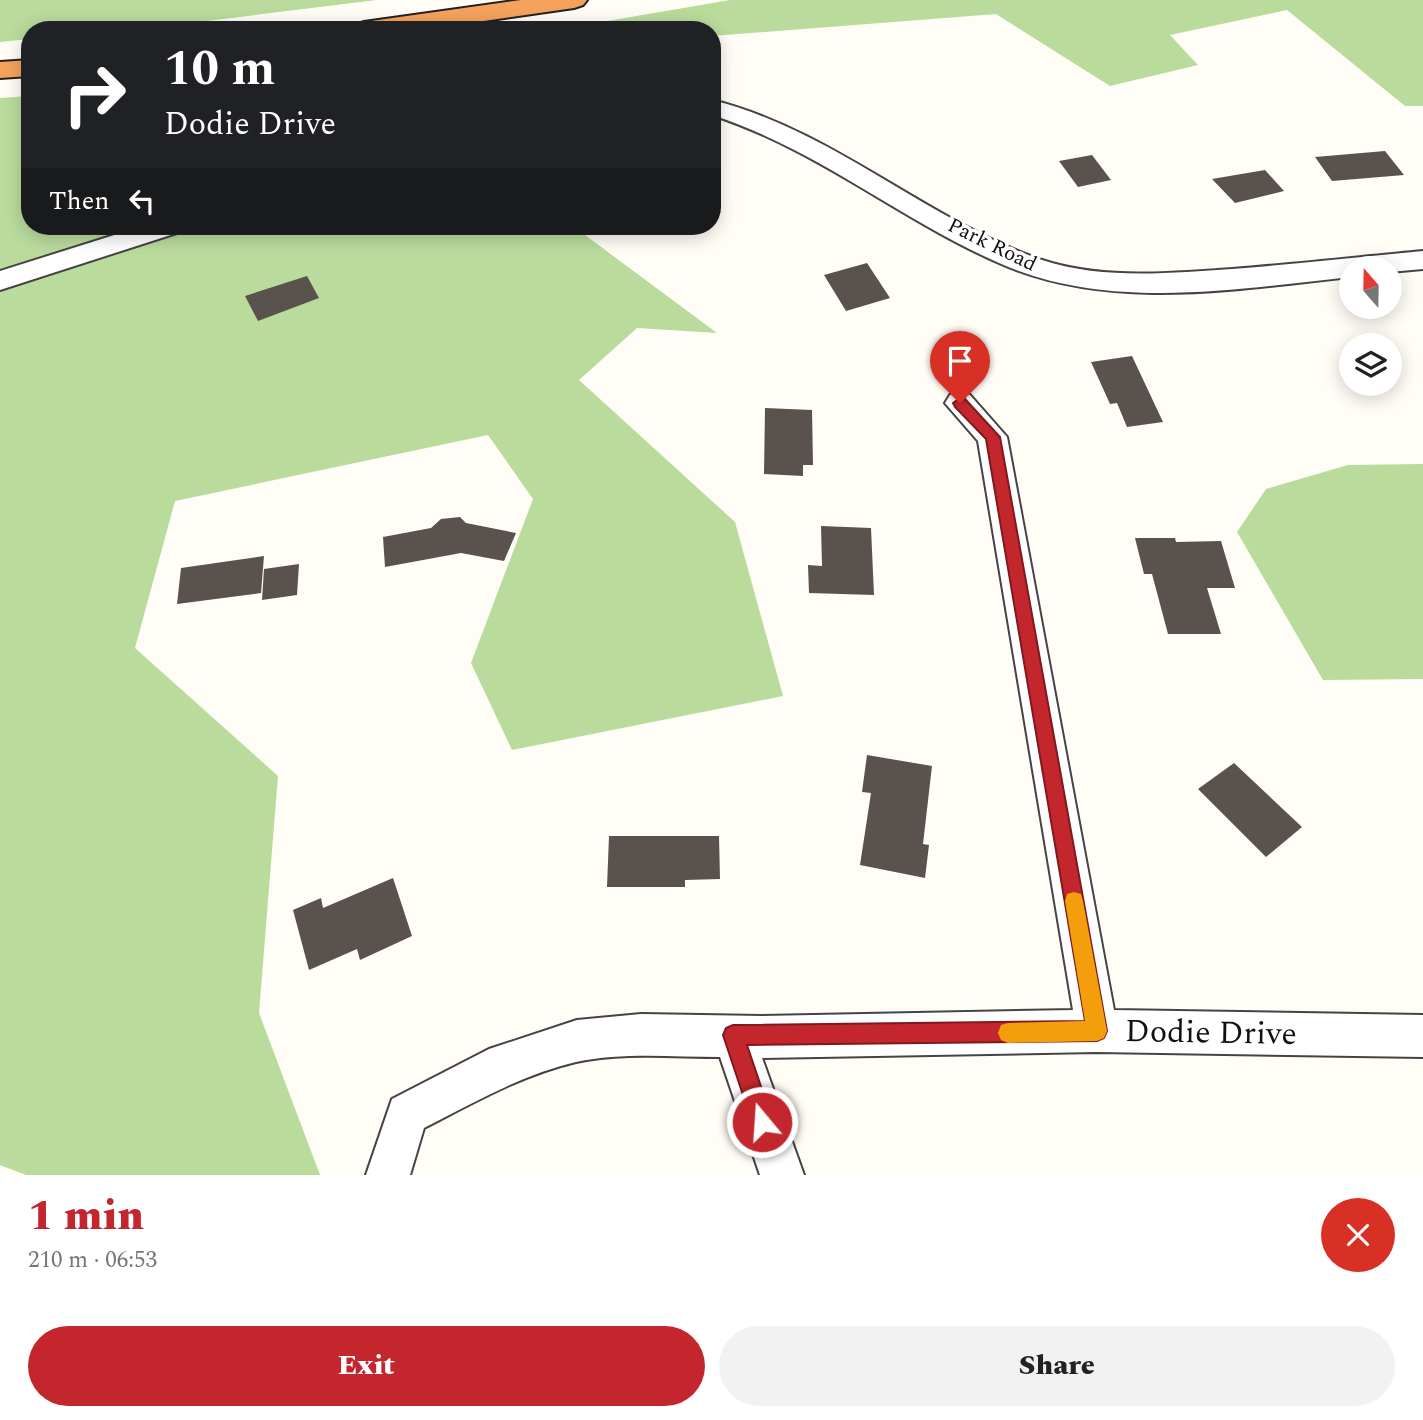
<!DOCTYPE html>
<html lang="en">
<head>
<meta charset="utf-8">
<style>
  :root { --surface:#fff; --page:#f2f2f2; --text:#222; --muted:#767676; --accent:#c4262e }
  body { margin:0; font-family:Spectral,serif; background:var(--page); color:var(--text); height:100vh; display:flex; flex-direction:column; font-size:26px; white-space:nowrap }
  * { box-sizing:border-box; margin:0 }
  p { font-size:23px; color:var(--muted) }
  .icon { flex:none; width:38px; height:38px; fill:none; stroke:currentColor; stroke-width:2; stroke-linecap:round; stroke-linejoin:round }
  .map { position:relative; height:1175px; overflow:hidden }
  .side { display:flex; flex-direction:column; background:var(--surface); flex:1 }
  .side>* { flex:none }
  .banner { position:absolute; left:21px; top:21px; width:700px; height:214px; border-radius:28px; box-shadow:0 4px 18px #0003; background:#202124; color:#fff; overflow:hidden }
  .needle { width:46px; rotate:340deg }
  .buttons { position:absolute; left:1339px; top:256px; display:grid; gap:14px }
  .buttons a { display:grid; place-items:center; width:63px; height:63px; border-radius:50%; background:var(--surface); box-shadow:0 4px 18px #0003; font-size:35px }
  .pin { position:absolute; display:grid; place-items:center; width:60px; height:60px; color:#fff; margin:-72px -30px; border-radius:50% 50% 50% 0; rotate:-45deg; box-shadow:0 0 7px #0007 }
  .pin .icon { rotate:45deg }
  .me { position:absolute; width:77px; margin:-38px; rotate:342deg; stroke-linejoin:round; filter:drop-shadow(0 0 5px #0008) }
  .turn { display:flex; align-items:center; gap:24px; height:147px; padding:0 28px; font-size:32px }
  .turn .icon { width:91px; height:91px; stroke-width:2.5 }
  .turn b { display:block; font-size:49px; line-height:60px }
  .then { display:flex; align-items:center; height:66px; padding:0 28px; background:#0003; gap:14px; font-size:26px }
  .round { display:grid; place-items:center; flex:none; width:74px; height:74px; border-radius:37px; background:var(--page) }
  .head { display:flex; align-items:center; justify-content:space-between; height:119px; padding:0 28px }
  h1 { font-size:42px; font-weight:800; line-height:52px; color:var(--accent) }
  .button { display:flex; gap:14px; margin-top:auto; padding:14px 28px }
  .button a { flex:1; height:80px; border-radius:42px; background:var(--accent); color:#fff; font-size:28px; font-weight:800; line-height:80px; text-align:center }
  .button a+a { background:var(--page); color:var(--text) }
  .map>svg:first-child { display:block }
  .forest { fill:#b9dc9c }
  .building { fill:#5a524d }
  .lines { fill:none; stroke-linecap:round; stroke-linejoin:round }
  .minor-casing { stroke:#444; stroke-width:4 }
  .motorway-casing { stroke:#222; stroke-width:4 }
  .minor { fill:#fff; fill-rule:evenodd }
  .motorway { fill:#f5a25d; fill-rule:evenodd }
  .route { fill:#c4262e; stroke:#7f191e; stroke-width:2 }
  .slow { fill:#f59e0b }
  .labels { text-anchor:middle; dominant-baseline:central; stroke-width:7; stroke-linejoin:round; paint-order:stroke }
  .far-street-label { font-size:21px; fill:#111; stroke:#fff }
  .near-street-label { font-size:32px; fill:#111; stroke:#fff }
</style>
</head>
<body>
<div class="map">
<svg width="1423" height="1175" viewBox="0 0 1423 1175">
  <rect width="100%" height="100%" fill="#fffdf5"/>
  <path class="forest" d="M0,0H377L133,30H30V39L0,42Z
    M730,0H1423V106H1405L1287,10L1170,35L1198,65L1110,86L996,14L712,36V30H555Z
    M30,96V226H592L585,235L717,333L637,328L579,380L735,522L783,696L512,750L471,663L533,499L488,435L175,501L135,648L278,776L259,1013L320,1175H26L0,1165V98Z
    M1423,464V679L1323,680L1237,532L1266,489L1348,465Z"/>
  <path class="building" d="M1385,151L1404,175L1332,181L1315,157Z
    M1092,155L1111,180L1078,187L1059,161Z
    M1265,170L1284,191L1235,203L1212,179Z
    M867,263L890,298L846,311L824,275Z
    M307,276L319,298L258,321L245,296Z
    M1132,356L1163,422L1127,427L1117,403L1110,404L1091,362Z
    M765,408L812,410L813,465H803V476L764,474Z
    M460,517L466,523L516,533L504,561L461,553L385,567L383,537L431,528L441,519Z
    M821,526L871,528L874,595L809,593L808,565L822,566Z
    M1135,538H1175L1176,542L1221,541L1235,588H1207L1221,634H1168L1152,574H1144Z
    M264,556L261,593L177,604L181,568Z
    M299,564L297,595L262,600L264,569Z
    M867,755L932,766L923,844L929,845L925,878L860,865L871,793L862,792Z
    M1234,763L1302,827L1266,857L1198,789Z
    M609,836H719L720,879L685,880V887H607Z
    M393,878L412,936L360,960L357,949L309,970L293,910L321,898L323,908Z"/>
  <g class="lines">
    <g class="minor-casing">
      <path id="minor" d="M712,100C833,130 926,220 1042,260C1102,280 1170,273 1232,269C1296,264 1359,257 1423,251V269L1390,272V268H1351V277C1237,289 1108,312 999,263C899,219 819,150 712,115Z
        M143,226H184L180,232L0,290V271Z
        M960,392L970,395L1007,437L1114,1010L1423,1015V1057L1097,1052L762,1058L804,1175H760L720,1057C673,1057 622,1052 576,1062C521,1075 473,1103 424,1128L410,1175H366L392,1099L489,1049L577,1020L641,1014L762,1016L1073,1010L978,441L945,403L950,395Z"/>
    </g>
    <g class="motorway-casing">
      <path id="motorway" d="M521,0H587L583,5L574,8L420,30H351L355,25L364,22Z
        M30,60V76L0,78V62Z"/>
    </g>
    <use href="#minor" class="minor"/>
    <use href="#motorway" class="motorway"/>
  </g>
  <path class="route" d="M960,398L965,399L1000,437L1107,1031L1104,1038L1097,1041L747,1045L773,1122L770,1130L762,1133L755,1130L752,1122L723,1035L726,1028L733,1025L1085,1021L986,439L955,407L953,403Z"/>
  <path class="slow" d="M1074,892L1081,894L1083,901L1107,1031L1104,1038L1097,1041L1008,1043L1001,1040L998,1033L1001,1025L1008,1023L1085,1021L1065,901L1067,894Z"/>
  <g class="labels">
    <g class="far-street-label">
      <text transform="translate(992 245) rotate(26)">Park Road</text>
    </g>
    <g class="near-street-label">
      <text transform="translate(1211 1033) rotate(1)">Dodie Drive</text>
    </g>
  </g>
</svg>
<div class="buttons">
<a><svg class="needle" viewBox="-14 -14 28 28"><path d="M0-13l5 13h-10z" fill="#e53935"/><path d="M0 13l5-13h-10z" fill="#767676"/></svg></a>
<a><svg class="icon" aria-label="layers" viewBox="0 0 24 24"><path d="M12 4l9 5-9 5-9-5zM3 14l9 5 9-5"/></svg></a>
</div>
<div class="pin" style="left:960px;top:403px;background:#d93025"><svg class="icon" aria-label="arrive" viewBox="0 0 24 24"><path d="M6 21V4h12l-3 4 3 4H6"/></svg></div>
<svg class="me" style="left:762px;top:1122px" viewBox="-20 -20 40 40"><circle r="17" fill="#c4262e" stroke="#fff" stroke-width="3"/><path d="M0-11L8 9 0 5-8 9z" fill="#fff"/></svg>
<div class="banner">
<div class="turn"><svg class="icon" aria-label="right" viewBox="0 0 24 24"><path d="M7 20v-9h11M14 6l5 5-5 5"/></svg><div><b>10 m</b>Dodie Drive</div></div>
<div class="then">Then<svg class="icon" aria-label="left" viewBox="0 0 24 24"><path d="M17 20v-9H6M10 6l-5 5 5 5"/></svg></div>
</div>
</div>
<section class="side">
<div class="head"><div><h1>1 min</h1><p>210 m · 06:53</p></div><a class="round" style="background:#d93025;color:#fff"><svg class="icon" aria-label="close" viewBox="0 0 24 24"><path d="M6 6l12 12M18 6L6 18"/></svg></a></div>
<div class="button"><a>Exit</a><a>Share</a></div>
</section>
</body>
</html>
